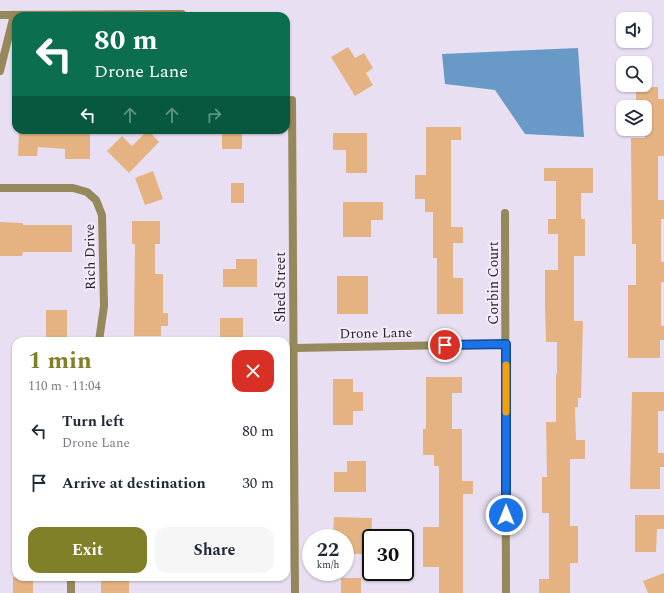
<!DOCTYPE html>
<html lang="en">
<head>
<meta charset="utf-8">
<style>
  :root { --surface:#fff; --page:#f6f6f7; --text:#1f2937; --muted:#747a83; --accent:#808028 }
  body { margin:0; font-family:Spectral,serif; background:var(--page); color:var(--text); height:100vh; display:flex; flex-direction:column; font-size:15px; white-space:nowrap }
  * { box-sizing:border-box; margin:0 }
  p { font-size:13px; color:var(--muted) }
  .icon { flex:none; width:22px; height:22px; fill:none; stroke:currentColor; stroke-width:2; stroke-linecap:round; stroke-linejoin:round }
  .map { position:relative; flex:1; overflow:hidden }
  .side { position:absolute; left:12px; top:337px; width:278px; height:244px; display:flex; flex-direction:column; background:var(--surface); border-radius:12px; box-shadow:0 1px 3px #0004 }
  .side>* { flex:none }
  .banner { position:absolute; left:12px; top:12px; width:278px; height:122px; border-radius:12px; box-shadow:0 1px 3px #0004; background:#0b6e4f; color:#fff; overflow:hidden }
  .fabs { position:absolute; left:616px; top:12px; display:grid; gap:8px }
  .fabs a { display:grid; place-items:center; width:36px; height:36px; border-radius:8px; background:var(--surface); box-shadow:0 1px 3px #0004; font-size:20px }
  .speed { position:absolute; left:302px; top:529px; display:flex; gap:8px; font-size:20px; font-weight:700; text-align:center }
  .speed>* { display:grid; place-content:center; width:52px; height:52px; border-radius:50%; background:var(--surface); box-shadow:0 1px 3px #0004; line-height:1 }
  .speed small { font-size:10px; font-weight:400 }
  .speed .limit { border:2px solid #111; border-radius:6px; background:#fff; color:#111 }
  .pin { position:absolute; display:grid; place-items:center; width:34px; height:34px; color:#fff; margin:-17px; border:2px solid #fff; border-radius:50%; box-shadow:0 1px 4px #0007 }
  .me { position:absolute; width:44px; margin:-22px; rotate:0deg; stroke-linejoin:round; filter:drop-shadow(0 0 3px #0008) }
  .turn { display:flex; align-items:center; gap:14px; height:84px; padding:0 16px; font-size:18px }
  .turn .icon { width:52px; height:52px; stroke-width:2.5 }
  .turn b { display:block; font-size:28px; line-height:34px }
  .lanes { display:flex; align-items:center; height:38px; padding:0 16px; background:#0003; justify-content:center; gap:20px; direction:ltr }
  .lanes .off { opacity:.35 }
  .round { display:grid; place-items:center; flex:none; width:42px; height:42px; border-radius:12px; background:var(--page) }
  .headline { display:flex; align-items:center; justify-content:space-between; height:68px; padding:0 16px }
  h1 { font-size:24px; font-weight:700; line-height:30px; color:var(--accent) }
  .button { display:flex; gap:8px; margin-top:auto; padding:8px 16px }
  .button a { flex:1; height:46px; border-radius:12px; background:var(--accent); color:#fff; font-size:16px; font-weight:700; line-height:46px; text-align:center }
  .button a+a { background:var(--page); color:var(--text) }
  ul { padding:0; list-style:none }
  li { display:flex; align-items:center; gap:12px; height:52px; padding:0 16px }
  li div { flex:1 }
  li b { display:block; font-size:15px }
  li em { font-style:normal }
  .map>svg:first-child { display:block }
  .water { fill:#6899c7 }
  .building { fill:#e4b381 }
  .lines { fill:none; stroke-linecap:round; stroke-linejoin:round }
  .minor { stroke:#95885a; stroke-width:8 }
  .route-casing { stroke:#114b97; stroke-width:10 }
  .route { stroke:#1a73e8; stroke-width:7 }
  .slow { stroke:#f59e0b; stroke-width:7 }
  .labels { text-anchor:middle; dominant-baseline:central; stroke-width:4; stroke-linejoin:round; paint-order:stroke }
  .street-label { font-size:14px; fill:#27242b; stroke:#f5edfd }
</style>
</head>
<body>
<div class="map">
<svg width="664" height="593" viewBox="0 0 664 593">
  <rect width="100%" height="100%" fill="#e9dff2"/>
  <path class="water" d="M578,48L584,137L525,134L495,90L445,84L442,54Z"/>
  <path class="building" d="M348,47L355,58L364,53L373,68L366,73L373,85L355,96L331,57Z
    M636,87H658V99H664V156H658V200H664V219H661V262H664V282H661V326H664V340H660V358H628V285H636V244H632L631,138H645V107H636Z
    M426,127H461V140H451V227H463V243H453V278H463V314H437V258H433V212H425V199H415V175H426Z
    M19,130H90V159H65V149L38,147L37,156H18Z
    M148,130L159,142L129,173L107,151L122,136L132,146Z
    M222,130H242V149H222Z
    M333,133H367V173H346V150H333Z
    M544,168H593V193H581V219H585V256H574V321H583L581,398H578V407H575L576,440H585V459H570V526H578V563H570V593H539V579H549V513H542V477H547L546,422H556V374H557V342H546L545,307V270H558V234H548V219H556V181H544Z
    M153,171L163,199L145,205L135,178Z
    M231,183H244V203H231Z
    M343,202H383V220H371V237H343Z
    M132,221H160V244H155V274H163V313H168V326H161V336H134L135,244H132Z
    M0,222L23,223V225H72V252H23L22,256H0Z
    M236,259H257V287H223V269H236Z
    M337,276H368V314H337Z
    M46,310H67V341H46Z
    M220,318H243V341H220Z
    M426,377H462V393H452V429H462V481H473V494H463V593H439V567H423V527H439V466H434V455H423V429H426Z
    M333,379H353V392H363V411H353V425H333Z
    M632,392H664V411H658V453H664V467H660V489H630Z
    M347,461H366V492H334V472H347Z
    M635,515H664V529H657L656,552H635Z
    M334,517L372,518L371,554H345L346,536H333Z
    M664,573V593H648L643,581Z
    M13,577H33V593H13Z
    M341,578H361V593H341Z
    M101,579H129V593H101Z"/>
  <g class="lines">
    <path class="minor" d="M0,15L182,14
      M0,71L14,15
      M292,100L295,593
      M0,188H73L87,192L96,200L102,215L104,306L99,341
      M505,213L506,593
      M294,348L506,344
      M71,593V577"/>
  </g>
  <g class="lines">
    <g class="route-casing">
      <path id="route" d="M445,345L506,344V515"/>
    </g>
    <use href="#route" class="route"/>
    <path class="slow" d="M506,365V412"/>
  </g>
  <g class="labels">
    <g class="street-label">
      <text transform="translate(90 257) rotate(-91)">Rich Drive</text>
      <text transform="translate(493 283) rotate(-90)">Corbin Court</text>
      <text transform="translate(280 287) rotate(-90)">Shed Street</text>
      <text transform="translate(376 333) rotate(-1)">Drone Lane</text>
    </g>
  </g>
</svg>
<div class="fabs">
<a><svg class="icon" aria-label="sound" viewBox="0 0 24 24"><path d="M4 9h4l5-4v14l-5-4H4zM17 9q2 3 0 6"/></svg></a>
<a><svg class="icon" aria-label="search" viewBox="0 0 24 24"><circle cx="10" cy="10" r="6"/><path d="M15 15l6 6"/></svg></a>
<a><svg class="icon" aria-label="layers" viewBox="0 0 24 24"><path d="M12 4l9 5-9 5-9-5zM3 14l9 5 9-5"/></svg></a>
</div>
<div class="speed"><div>22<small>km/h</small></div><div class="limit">30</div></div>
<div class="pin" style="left:445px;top:345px;background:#d93025"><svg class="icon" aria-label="arrive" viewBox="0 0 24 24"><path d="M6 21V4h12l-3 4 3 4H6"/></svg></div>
<svg class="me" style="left:506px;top:515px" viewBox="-20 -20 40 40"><circle r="17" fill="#1a73e8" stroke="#fff" stroke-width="3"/><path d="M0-11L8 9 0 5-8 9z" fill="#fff"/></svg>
<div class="banner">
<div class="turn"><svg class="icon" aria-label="left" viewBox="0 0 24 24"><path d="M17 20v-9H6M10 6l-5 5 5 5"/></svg><div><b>80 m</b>Drone Lane</div></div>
<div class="lanes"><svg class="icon" aria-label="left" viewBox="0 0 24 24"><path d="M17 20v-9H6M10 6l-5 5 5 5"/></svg><svg class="icon off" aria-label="ahead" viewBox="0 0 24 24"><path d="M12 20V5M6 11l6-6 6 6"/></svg><svg class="icon off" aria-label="ahead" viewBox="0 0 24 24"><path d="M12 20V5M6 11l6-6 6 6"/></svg><svg class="icon off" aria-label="right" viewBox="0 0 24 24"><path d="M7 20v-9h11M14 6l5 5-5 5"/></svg></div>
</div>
<section class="side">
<div class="headline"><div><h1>1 min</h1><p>110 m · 11:04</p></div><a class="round" style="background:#d93025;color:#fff"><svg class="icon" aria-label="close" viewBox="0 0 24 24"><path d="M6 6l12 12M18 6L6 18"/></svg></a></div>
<ul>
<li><svg class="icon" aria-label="left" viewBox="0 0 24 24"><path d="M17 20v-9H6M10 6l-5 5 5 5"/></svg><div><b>Turn left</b><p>Drone Lane</p></div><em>80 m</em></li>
<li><svg class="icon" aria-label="arrive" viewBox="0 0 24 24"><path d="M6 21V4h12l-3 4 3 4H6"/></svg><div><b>Arrive at destination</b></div><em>30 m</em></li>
</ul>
<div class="button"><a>Exit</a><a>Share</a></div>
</section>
</div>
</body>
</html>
